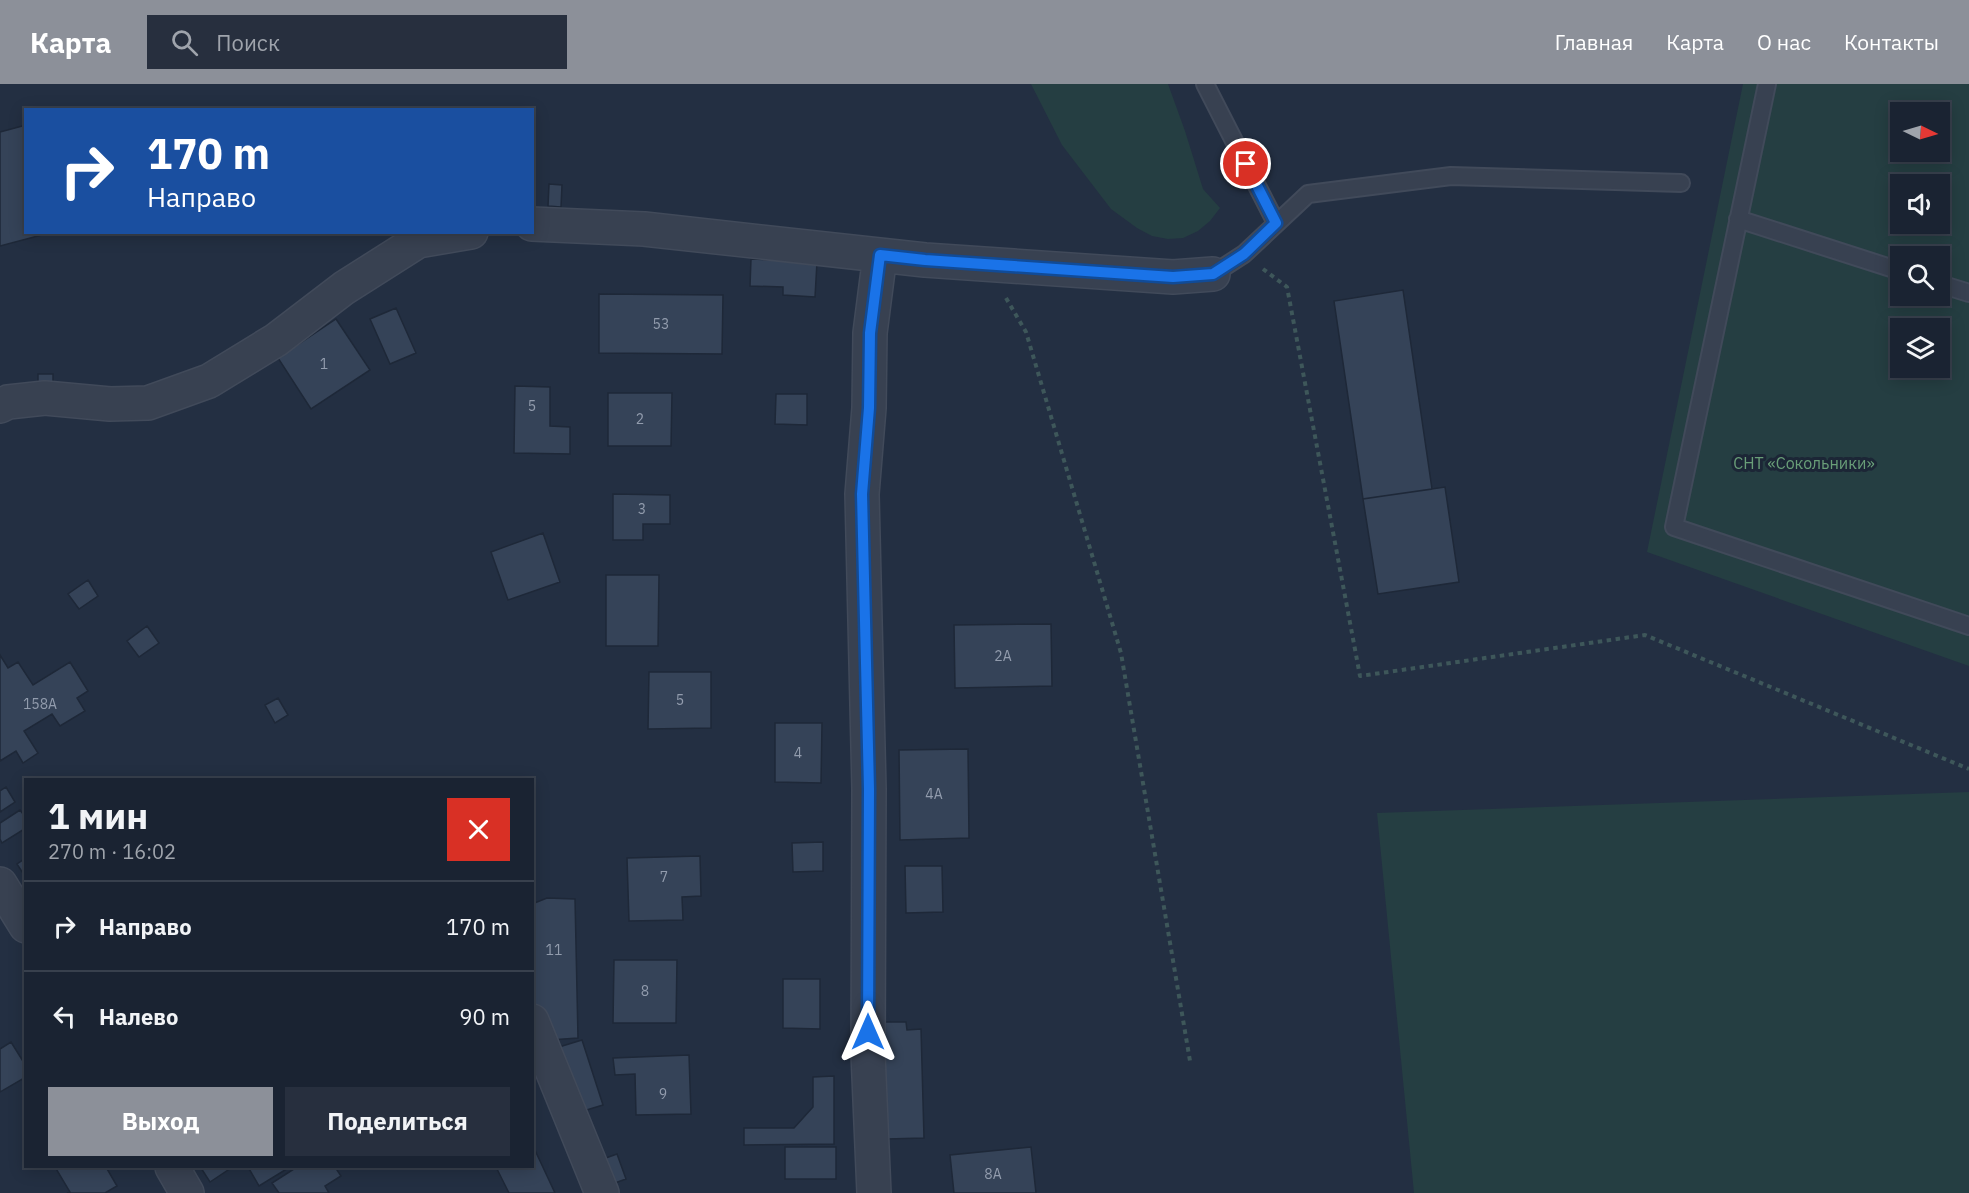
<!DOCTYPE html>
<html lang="ru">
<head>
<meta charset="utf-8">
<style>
  :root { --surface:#1a2332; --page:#272f3e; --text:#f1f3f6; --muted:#9fa4ac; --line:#38404d; --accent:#8c9099 }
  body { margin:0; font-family:"IBM Plex Sans",sans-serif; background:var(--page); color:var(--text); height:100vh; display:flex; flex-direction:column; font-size:22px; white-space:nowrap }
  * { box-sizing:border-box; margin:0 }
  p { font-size:20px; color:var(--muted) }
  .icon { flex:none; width:33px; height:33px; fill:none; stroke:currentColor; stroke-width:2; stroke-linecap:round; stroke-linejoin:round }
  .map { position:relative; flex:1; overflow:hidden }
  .side { position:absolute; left:24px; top:694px; width:510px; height:390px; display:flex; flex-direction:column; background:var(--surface); border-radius:0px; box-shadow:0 3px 15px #0003,0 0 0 2px var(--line) }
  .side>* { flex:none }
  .guide { position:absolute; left:24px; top:24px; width:510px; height:126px; border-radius:0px; box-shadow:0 3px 15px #0003,0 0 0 2px var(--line); background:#1a4fa0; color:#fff; overflow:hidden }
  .needle { width:39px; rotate:95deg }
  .fabs { position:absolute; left:1890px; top:18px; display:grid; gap:12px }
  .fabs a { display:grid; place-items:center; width:60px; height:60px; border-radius:0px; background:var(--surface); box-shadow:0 3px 15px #0003,0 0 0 2px var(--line); font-size:30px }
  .pin { position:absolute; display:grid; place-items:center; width:51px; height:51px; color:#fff; margin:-26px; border:3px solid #fff; border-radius:50%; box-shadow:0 2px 6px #0007 }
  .me { position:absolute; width:66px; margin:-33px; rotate:0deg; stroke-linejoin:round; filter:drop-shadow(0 0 4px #0008) }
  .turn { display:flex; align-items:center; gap:21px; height:126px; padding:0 24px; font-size:27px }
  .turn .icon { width:78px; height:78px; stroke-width:2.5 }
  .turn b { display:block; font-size:42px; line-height:51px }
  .round { display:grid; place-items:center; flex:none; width:63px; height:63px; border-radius:0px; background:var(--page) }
  .summary { display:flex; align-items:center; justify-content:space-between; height:102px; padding:0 24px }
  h1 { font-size:36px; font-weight:800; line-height:45px }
  .button { display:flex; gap:12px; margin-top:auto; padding:12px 24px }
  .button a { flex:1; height:69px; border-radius:0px; background:var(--accent); color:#fff; font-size:24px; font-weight:800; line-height:69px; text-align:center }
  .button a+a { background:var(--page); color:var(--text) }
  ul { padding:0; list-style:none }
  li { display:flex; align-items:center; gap:18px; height:90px; padding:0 24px; border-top:2px solid var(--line) }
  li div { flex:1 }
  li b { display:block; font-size:22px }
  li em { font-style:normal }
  header { display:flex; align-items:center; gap:36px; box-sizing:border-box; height:84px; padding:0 30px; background:var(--accent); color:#fff }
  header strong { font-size:28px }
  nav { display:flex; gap:33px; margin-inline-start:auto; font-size:21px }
  .search { width:420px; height:54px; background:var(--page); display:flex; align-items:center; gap:15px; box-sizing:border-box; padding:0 21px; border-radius:0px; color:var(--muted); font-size:22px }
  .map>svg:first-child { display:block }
  .green { fill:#253e42; fill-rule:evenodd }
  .building { fill:#354358; stroke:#1e2838; stroke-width:1.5 }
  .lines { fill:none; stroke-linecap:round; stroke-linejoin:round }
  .service-casing { stroke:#414a5a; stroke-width:20 }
  .minor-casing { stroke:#414a5a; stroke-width:36 }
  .path { stroke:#3e575a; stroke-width:4; stroke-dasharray:4.5 4.5; stroke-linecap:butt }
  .service { stroke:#384151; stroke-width:16 }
  .minor { stroke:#384151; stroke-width:33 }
  .route-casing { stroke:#114b97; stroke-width:15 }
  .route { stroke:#1a73e8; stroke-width:10 }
  .labels { text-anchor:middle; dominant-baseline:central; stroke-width:6; stroke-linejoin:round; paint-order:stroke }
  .number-label { font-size:14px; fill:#929cad }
  .park-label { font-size:16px; fill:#699e78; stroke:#1c2636 }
</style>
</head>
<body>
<header>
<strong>Карта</strong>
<div class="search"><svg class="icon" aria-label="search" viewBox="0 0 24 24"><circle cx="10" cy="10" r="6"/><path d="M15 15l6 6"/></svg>Поиск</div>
<nav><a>Главная</a><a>Карта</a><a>О нас</a><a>Контакты</a></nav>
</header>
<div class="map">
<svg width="1969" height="1109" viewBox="0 0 1969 1109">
  <rect width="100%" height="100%" fill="#232f42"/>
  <path class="green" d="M1031,0H1168L1185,47L1203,105L1220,124L1210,137L1198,147L1183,154L1168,155L1152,152L1137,144L1111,125L1062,61Z
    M1743,0H1969V582L1647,468ZM1900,28H1940V68H1900ZM1900,100H1940V140H1900ZM1900,172H1940V212H1900ZM1900,244H1940V284H1900Z
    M1969,708V1109H1414L1377,729Z"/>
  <path class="building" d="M26,41V148H53L0,162V48Z
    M549,100L562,101L561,123L548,122Z
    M751,175L817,178L815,213L783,211V203L750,202Z
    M1403,206L1432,405L1363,415L1334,217Z
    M599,210L723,211L722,270L599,269Z
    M396,224L416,269L390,280L370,235Z
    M336,235L370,286L311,325L278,274Z
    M38,290H53V299H38Z
    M515,302L550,303V342L570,343V370L514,369Z
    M608,309H672L671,362H608Z
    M776,310H807V341L775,340Z
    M1445,403L1459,498L1378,510L1363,415Z
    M613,410L670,411V440H643V456H613Z
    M543,449L560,498L508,516L491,468Z
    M606,491H659L658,562H606Z
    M88,496L98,512L79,525L68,510Z
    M1051,540L1052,602L955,604L954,541Z
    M147,542L159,559L139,573L127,557Z
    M0,571L8,584L18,578L33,601L70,578L88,607L77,614L85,627L60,642L52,630L24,647L38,669L23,679L16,667L0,677Z
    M649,588H711V644L648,645Z
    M278,614L288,631L275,639L265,621Z
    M775,639H822L821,699L775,698Z
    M968,665L969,754L900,756L899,666Z
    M6,703L15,718L0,728V707Z
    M20,726L26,734V744L2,759L0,755V739Z
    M823,758V787L793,788L792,759Z
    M700,772L701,812L682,813L683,836L629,837L627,774Z
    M26,774V794L17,780Z
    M905,782H942L943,828L906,829Z
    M547,814L575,815L578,954L550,956L532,912V820Z
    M614,876H677L676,939H613Z
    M783,895H820V945L783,944Z
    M882,938H906L907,946L921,945L924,1054L886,1055Z
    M582,956L603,1021L580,1028L559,963Z
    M11,958L26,982V993L0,1008V965Z
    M689,971L691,1030L636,1031L635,990L615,991L613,974Z
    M834,992V1060L744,1061V1044H794L813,1023V993Z
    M533,1062L555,1109H509L496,1083H532Z
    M785,1063H836V1095H785Z
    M1031,1063L1036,1109H954L950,1071Z
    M617,1070L626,1095L612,1100L603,1075Z
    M55,1083H106L117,1102L105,1109H67L70,1108Z
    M203,1083H230L231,1084L210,1098L201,1084Z
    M248,1083H290L259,1102Z
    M297,1083H335L341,1092L325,1102L329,1109H279L272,1099Z"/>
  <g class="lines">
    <g class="service-casing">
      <path id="service" d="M1205,0L1276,139
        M1767,0L1674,443L1969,542
        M1738,135L1900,187
        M1213,190L1244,170L1308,110L1451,92L1681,99
        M1940,200L1969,209"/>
    </g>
    <g class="minor-casing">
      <path id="minor" d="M532,140L644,145L925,176L1173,193L1213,190
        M0,322L8,318L45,314L110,320L148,319L209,297L276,256L344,204L418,157L471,148
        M0,800L26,842
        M532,937L602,1109
        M172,1083L187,1109
        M874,1109L868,970L869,705L862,410L869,324L870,249L880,171"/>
    </g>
    <path class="path" d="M1263,185L1287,203L1360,592L1645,551L1969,685
      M1006,214L1026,248L1121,569L1190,977"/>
    <use href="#service" class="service"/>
    <use href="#minor" class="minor"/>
  </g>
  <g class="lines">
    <g class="route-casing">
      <path id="route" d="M868,948L869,705L862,410L869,324L870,249L880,171L925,176L1173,193L1213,190L1244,170L1276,139L1246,80"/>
    </g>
    <use href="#route" class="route"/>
  </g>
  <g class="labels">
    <g class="number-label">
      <text x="661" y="240">53</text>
      <text x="324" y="280">1</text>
      <text x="532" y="322">5</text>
      <text x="640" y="335">2</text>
      <text x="642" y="425">3</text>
      <text x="1003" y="572">2А</text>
      <text x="680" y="616">5</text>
      <text x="40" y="620">158А</text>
      <text x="798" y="669">4</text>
      <text x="934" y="710">4А</text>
      <text x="664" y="793">7</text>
      <text x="554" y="866">11</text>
      <text x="645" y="907">8</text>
      <text x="663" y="1010">9</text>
      <text x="993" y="1090">8А</text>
    </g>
    <g class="park-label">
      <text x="1804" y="379">СНТ «Сокольники»</text>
    </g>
  </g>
</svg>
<div class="fabs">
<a><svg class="needle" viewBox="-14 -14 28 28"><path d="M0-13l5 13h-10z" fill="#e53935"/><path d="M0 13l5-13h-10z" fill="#9fa4ac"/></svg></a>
<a><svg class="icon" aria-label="sound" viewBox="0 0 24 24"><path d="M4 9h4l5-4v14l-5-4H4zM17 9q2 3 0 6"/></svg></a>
<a><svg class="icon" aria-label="search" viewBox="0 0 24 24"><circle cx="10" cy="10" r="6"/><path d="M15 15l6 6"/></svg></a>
<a><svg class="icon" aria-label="layers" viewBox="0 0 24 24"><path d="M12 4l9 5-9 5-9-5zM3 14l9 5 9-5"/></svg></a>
</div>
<div class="pin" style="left:1246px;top:80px;background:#d93025"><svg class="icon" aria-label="arrive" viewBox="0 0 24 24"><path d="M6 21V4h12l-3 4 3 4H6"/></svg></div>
<svg class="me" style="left:868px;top:948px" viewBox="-20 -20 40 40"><path d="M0-17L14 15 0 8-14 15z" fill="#1a73e8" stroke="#fff" stroke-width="4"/></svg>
<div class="guide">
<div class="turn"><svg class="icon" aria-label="right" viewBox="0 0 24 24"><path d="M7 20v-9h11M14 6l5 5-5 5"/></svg><div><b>170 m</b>Направо</div></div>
</div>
<section class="side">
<div class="summary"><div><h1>1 мин</h1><p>270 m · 16:02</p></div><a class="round" style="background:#d93025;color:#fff"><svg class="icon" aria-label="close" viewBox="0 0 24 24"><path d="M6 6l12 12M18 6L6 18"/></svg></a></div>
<ul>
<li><svg class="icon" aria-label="right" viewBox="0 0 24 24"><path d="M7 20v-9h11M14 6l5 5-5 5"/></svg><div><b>Направо</b></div><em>170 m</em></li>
<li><svg class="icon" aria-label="left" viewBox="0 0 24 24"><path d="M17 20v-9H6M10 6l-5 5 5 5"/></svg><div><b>Налево</b></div><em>90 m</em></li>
</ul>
<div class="button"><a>Выход</a><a>Поделиться</a></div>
</section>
</div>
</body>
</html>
